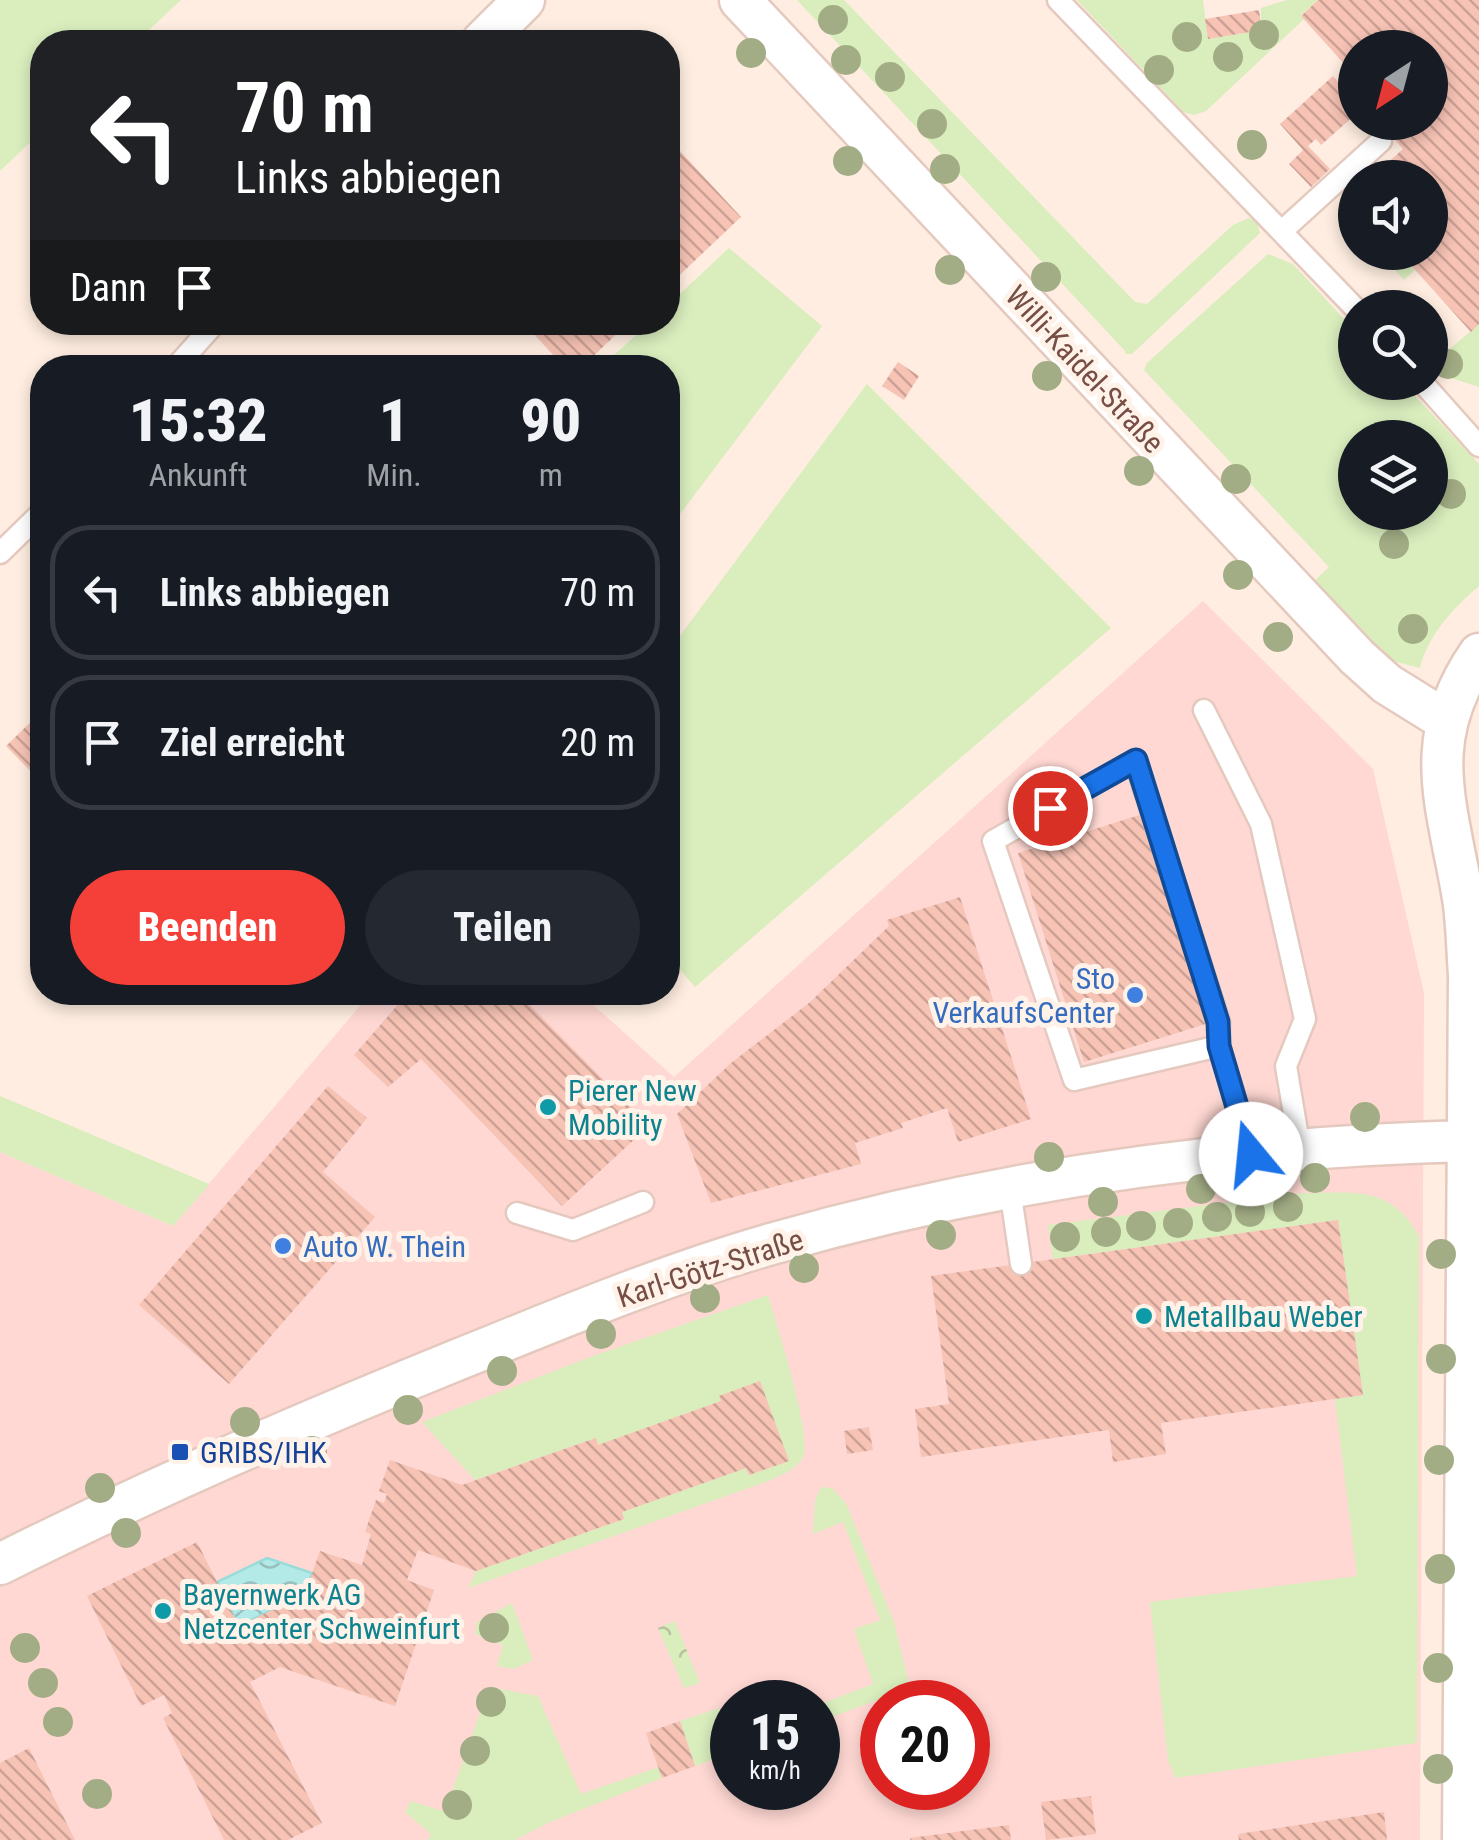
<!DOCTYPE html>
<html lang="de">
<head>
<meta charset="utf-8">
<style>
  :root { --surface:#171b24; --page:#242831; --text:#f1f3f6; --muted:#9ea1a6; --line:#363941; --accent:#f44039 }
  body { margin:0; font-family:"Roboto Condensed",sans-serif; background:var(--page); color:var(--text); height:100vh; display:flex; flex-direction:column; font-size:38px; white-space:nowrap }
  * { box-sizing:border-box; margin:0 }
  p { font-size:32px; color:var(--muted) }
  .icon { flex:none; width:55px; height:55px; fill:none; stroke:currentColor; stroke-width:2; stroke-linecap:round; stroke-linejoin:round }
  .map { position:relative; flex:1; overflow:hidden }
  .side { position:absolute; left:30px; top:355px; width:650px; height:650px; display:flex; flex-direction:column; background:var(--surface); border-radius:40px; box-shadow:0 5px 15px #0003 }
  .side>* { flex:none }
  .guide { position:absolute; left:30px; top:30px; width:650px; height:305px; border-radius:40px; box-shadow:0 5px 15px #0003; background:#202124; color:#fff; overflow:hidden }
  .needle { width:65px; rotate:216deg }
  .tools { position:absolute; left:1338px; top:30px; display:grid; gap:20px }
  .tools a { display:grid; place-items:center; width:110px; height:110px; border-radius:50%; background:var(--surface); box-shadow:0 5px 15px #0003; font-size:50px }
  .speed { position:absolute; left:710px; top:1680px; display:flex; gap:20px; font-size:50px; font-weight:700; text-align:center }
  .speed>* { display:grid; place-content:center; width:130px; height:130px; border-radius:50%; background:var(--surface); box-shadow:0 5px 15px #0003; line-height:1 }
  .speed small { font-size:25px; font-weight:400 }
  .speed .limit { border:15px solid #d22; background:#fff; color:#111 }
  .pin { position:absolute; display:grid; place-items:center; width:85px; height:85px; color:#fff; margin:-42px; border:5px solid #fff; border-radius:50%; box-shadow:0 2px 10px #0007 }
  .me { position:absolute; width:110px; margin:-55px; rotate:343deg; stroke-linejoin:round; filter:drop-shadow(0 0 8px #0008) }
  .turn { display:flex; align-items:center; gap:35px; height:210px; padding:0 40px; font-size:45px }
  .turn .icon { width:130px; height:130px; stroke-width:2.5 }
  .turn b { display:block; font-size:70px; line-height:85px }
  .then { display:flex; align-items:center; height:95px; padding:0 40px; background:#0003; gap:20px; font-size:38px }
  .eta { display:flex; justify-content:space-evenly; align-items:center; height:170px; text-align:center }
  .eta b { font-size:60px; font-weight:800; line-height:70px }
  .cta { display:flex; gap:20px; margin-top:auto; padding:20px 40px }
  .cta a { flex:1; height:115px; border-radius:60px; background:var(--accent); color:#fff; font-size:40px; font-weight:800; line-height:115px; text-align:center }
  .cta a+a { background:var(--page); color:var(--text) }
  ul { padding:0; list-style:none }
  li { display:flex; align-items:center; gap:30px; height:135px; margin:0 20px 15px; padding:0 20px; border:5px solid var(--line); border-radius:40px }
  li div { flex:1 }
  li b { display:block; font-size:38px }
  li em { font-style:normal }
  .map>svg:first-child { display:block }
  .commercial { fill:#ffd8d3; fill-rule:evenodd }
  .green { fill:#d9edbd; fill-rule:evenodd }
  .forest { fill:url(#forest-crowns) }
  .water { fill:url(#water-waves); stroke:#98dcda; stroke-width:2.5 }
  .building { fill:url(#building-back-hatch) }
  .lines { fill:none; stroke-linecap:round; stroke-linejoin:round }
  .service-casing { stroke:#e5c9be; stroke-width:25 }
  .minor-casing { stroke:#e5c9be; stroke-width:45 }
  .service { stroke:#fff; stroke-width:20 }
  .minor { stroke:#fff; stroke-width:40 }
  .tree { fill:#a3ad85 }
  .route-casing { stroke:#114b97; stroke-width:25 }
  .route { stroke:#1a73e8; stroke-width:18 }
  .shop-dot { fill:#3f7fe0; stroke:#fff2e8; stroke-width:4 }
  .culture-dot { fill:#0f9aa8; stroke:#fff2e8; stroke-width:4 }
  .transit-dot { fill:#1a4fb4; stroke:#fff2e8; stroke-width:4 }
  .labels { text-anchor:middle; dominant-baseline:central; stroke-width:10; stroke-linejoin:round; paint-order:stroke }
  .street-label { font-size:30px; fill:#774e45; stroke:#fff2e8 }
  .shop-label { font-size:30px; fill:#366cbe; stroke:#fff2e8; text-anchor:end }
  .culture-label { font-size:30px; fill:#0d838f; stroke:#fff2e8; text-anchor:start }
  .transit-label { font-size:30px; fill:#164399; stroke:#fff2e8; text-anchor:start }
</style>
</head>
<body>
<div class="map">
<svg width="1479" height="1840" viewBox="0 0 1479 1840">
  <defs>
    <pattern id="forest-crowns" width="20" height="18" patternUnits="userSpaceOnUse" patternTransform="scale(2.5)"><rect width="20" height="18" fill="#d9edbd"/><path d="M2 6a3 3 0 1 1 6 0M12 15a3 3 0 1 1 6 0" fill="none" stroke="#b5c29b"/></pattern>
    <pattern id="water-waves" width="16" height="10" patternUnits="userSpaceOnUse" patternTransform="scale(2.5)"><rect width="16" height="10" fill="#b3e9e7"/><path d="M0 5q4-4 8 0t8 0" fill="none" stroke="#96bfbd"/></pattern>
    <pattern id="building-back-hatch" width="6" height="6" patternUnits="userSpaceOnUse" patternTransform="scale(2.5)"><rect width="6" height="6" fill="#f6c3b5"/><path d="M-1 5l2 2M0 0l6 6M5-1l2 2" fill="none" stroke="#cca195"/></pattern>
  </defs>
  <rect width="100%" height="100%" fill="#feede0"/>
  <path class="commercial" d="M1203,601L1373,769L1424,993L1420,1840H0V1152L173,1226L371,993H580L674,1077ZM732,1702H818V1788H732ZM882,1702H968V1788H882Z"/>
  <path class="green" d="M0,0H181L136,42H42V131L0,171Z
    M797,0H844L1135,302L1147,304L1233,225L1249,218L1257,223L1260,233L1132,354H1124L1126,352L1056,277L1037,294L1026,282L1044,264L955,169L936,186L926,175L944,157L855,62L836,79L826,68L844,50Z
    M1077,0H1203L1208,39L1261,30V8L1287,0H1318L1301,15L1304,19L1206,111L1194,115L1183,112Z
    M729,248L822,326L668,530V368L601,367L649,323L668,322V305Z
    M1379,253H1399L1415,270L1404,280Z
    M1268,254L1293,264L1355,331V382L1403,383L1479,464V586C1454,607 1428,635 1420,668L1389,660L1310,585L1329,567L1247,480L1243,482L1232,470L1234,466L1144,370L1147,363ZM1355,438H1430V512H1355Z
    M1479,324V387L1451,378L1436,361Z
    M867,384L1111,628L695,987L668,956V652Z
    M0,1096L209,1184V1185L173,1226L0,1152Z
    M1303,1193C1356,1193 1390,1185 1419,1236L1417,1743L1175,1778L1168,1760L1150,1602L1357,1576L1335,1399L1363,1395L1338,1220L1053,1259L1048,1225Z
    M768,1295C776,1324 813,1435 803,1457C797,1469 783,1474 771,1480L468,1588L476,1571L624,1519L622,1512L746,1468L749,1475L788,1461L719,1396L721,1401L599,1445L596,1438L475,1480L422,1422L593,1356Z
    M821,1487L832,1488L846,1503L894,1622L910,1688L818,1722V1705L873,1684L854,1629L880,1620L843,1522L813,1534L815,1501Z
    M512,1603L533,1660L514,1669L497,1666L503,1645L475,1634L477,1622Z
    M489,1687L538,1696L581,1794L659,1767L662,1778L550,1822L515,1840H428L431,1834L405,1812L411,1801L445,1812Z
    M719,1708L732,1737V1753L695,1766L680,1721Z"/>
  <path class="forest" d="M675,1621L700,1683L684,1688L658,1628Z"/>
  <path class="water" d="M267,1558L312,1573L305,1594L239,1626L217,1582Z"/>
  <path class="building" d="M1318,0H1479V324L1471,332L1399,252H1430V178H1371L1403,149L1387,131L1396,122H1430V48H1355V76L1301,16Z
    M1259,10L1262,30L1208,39L1205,19Z
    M1333,76L1355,101V115L1321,145L1316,139L1308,146L1330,169L1311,187L1289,164L1303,150L1280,124Z
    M668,138L741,217L668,286Z
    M523,322H629L581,368H565Z
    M898,362L919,376L904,400L882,386Z
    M42,711V783L6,746Z
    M1146,813L1212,1022L1084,1062L1018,853Z
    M960,897L1031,1119L958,1142L947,1108L901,1123L903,1128L855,1143L861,1164L711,1203L677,1114L731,1063L809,1003L889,926L887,920Z
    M409,992H524L521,996L649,1126L562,1206L421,1059L388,1087L354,1055Z
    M328,1086L367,1118L323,1172L375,1217L229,1384L139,1305Z
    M1338,1220L1363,1395L1161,1423L1166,1454L1113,1462L1109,1430L921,1457L915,1409L949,1404L931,1276Z
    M760,1381L789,1461L749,1475L746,1468L622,1512L624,1519L476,1571L418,1550L407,1580L434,1590L395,1706L280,1667L250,1682L322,1823L288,1840H224L163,1718L172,1713L164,1695L141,1706L87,1596L197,1542L239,1626L305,1594L320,1551L362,1565L371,1534L365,1532L376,1500L384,1503L387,1494L379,1491L390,1460L462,1485L596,1438L598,1445L721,1401L719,1396Z
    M869,1427L873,1450L847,1454L844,1431Z
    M680,1721L695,1766L662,1778L646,1733Z
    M29,1748L75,1840H0V1763Z
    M1091,1796L1096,1834L1046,1840L1041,1802Z
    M1384,1812L1387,1840H1239L1238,1834Z
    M1009,1825L1011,1840H910V1838Z"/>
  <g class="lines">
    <g class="service-casing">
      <path id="service" d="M1058,0L1355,308
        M1282,231L1381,141
        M175,368L216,322
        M1422,382L1479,446
        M0,553L42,512
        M1204,710L1261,824L1305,1019L1286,1066L1300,1149
        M1219,1046V1022L1135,760L993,841L1074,1080L1219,1046L1251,1154
        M1010,1189L1021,1264
        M517,1213L573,1230L643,1202"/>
    </g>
    <g class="minor-casing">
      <path id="minor" d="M740,0L1357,657L1387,684L1445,720
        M482,42L524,0
        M0,1564C148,1490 299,1424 452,1362C557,1320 663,1275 771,1244C997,1179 1232,1147 1466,1141
        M1463,1840L1469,975C1467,949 1467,923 1463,898C1447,803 1419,741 1479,654"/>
    </g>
    <use href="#service" class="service"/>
    <use href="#minor" class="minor"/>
  </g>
  <g class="tree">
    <circle cx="833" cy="20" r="15"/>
    <circle cx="1264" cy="35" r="15"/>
    <circle cx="1187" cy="37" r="15"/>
    <circle cx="751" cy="53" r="15"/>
    <circle cx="1228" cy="57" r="15"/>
    <circle cx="846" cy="60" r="15"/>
    <circle cx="1159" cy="70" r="15"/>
    <circle cx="890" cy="77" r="15"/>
    <circle cx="932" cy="124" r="15"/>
    <circle cx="1252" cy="145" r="15"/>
    <circle cx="848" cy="161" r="15"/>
    <circle cx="945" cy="169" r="15"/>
    <circle cx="950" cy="270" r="15"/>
    <circle cx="1046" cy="277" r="15"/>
    <circle cx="1448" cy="364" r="15"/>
    <circle cx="1047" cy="376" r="15"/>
    <circle cx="1139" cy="471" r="15"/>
    <circle cx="1236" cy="479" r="15"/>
    <circle cx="1451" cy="494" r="15"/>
    <circle cx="1394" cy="544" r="15"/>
    <circle cx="1238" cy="575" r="15"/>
    <circle cx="1413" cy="629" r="15"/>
    <circle cx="1278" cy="637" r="15"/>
    <circle cx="1365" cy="1117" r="15"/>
    <circle cx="1049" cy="1157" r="15"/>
    <circle cx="1315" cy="1178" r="15"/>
    <circle cx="1201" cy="1189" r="15"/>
    <circle cx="1103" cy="1202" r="15"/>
    <circle cx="1288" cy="1207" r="15"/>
    <circle cx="1250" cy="1212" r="15"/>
    <circle cx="1217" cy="1217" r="15"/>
    <circle cx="1178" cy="1223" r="15"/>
    <circle cx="1141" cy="1226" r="15"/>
    <circle cx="1106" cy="1232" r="15"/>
    <circle cx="941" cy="1235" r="15"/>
    <circle cx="1065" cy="1237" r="15"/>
    <circle cx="1441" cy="1254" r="15"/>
    <circle cx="804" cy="1268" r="15"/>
    <circle cx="705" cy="1298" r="15"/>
    <circle cx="601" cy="1334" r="15"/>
    <circle cx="1441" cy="1359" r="15"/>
    <circle cx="502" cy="1371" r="15"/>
    <circle cx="408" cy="1410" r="15"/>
    <circle cx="245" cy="1422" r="15"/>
    <circle cx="312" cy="1451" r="15"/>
    <circle cx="1439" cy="1460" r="15"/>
    <circle cx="100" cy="1488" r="15"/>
    <circle cx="126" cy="1533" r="15"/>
    <circle cx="1440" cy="1569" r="15"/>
    <circle cx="494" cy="1628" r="15"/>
    <circle cx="25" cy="1648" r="15"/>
    <circle cx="1438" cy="1668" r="15"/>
    <circle cx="43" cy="1683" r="15"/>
    <circle cx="491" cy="1702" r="15"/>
    <circle cx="58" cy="1722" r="15"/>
    <circle cx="475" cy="1751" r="15"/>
    <circle cx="1438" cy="1769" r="15"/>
    <circle cx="97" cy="1794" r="15"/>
    <circle cx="457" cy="1805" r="15"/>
  </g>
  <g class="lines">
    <g class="route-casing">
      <path id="route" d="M1050,808L1136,760L1218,1022L1219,1046L1251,1154"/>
    </g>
    <use href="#route" class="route"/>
  </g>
  <g class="shop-dot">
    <circle cx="1135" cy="995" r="10"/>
    <circle cx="283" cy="1246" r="10"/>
  </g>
  <g class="culture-dot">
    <circle cx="548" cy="1107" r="10"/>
    <circle cx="1144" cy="1316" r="10"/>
    <circle cx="163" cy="1611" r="10"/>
  </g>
  <rect class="transit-dot" x="170" y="1442" width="20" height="20" rx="5"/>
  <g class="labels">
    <g class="street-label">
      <text transform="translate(1085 369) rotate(47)">Willi-Kaidel-Straße</text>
      <text transform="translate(710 1268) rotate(-18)">Karl-Götz-Straße</text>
    </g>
    <g class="shop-label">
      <text x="1115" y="978">Sto<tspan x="1115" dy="34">VerkaufsCenter</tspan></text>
      <text x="303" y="1246" text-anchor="start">Auto W. Thein</text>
    </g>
    <g class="culture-label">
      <text x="568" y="1090">Pierer New<tspan x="568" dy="34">Mobility</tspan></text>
      <text x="1164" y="1316">Metallbau Weber</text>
      <text x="183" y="1594">Bayernwerk AG<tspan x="183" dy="34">Netzcenter Schweinfurt</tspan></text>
    </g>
    <g class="transit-label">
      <text x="200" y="1452">GRIBS/IHK</text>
    </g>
  </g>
</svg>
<div class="tools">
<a><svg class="needle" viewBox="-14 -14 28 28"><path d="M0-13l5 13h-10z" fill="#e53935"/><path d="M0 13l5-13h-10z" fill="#9ea1a6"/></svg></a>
<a><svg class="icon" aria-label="sound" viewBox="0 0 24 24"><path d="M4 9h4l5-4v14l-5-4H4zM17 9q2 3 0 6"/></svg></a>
<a><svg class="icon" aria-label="search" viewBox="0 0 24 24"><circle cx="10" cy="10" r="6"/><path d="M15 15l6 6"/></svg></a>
<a><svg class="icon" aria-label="layers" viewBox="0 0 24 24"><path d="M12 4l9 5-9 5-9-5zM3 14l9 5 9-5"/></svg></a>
</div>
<div class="speed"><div>15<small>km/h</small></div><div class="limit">20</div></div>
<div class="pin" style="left:1050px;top:808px;background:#d93025"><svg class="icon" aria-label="arrive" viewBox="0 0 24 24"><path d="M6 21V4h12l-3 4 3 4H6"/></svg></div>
<svg class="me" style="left:1251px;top:1154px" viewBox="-20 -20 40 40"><circle r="19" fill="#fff"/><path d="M0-13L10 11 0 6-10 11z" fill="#1a73e8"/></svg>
<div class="guide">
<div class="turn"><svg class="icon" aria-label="left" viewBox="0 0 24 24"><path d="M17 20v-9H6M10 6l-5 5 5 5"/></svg><div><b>70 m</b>Links abbiegen</div></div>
<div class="then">Dann<svg class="icon" aria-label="arrive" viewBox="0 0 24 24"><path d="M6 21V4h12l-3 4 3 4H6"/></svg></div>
</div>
<section class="side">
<div class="eta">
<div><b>15:32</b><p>Ankunft</p></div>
<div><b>1</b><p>Min.</p></div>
<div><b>90</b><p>m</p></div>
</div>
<ul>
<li><svg class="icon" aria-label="left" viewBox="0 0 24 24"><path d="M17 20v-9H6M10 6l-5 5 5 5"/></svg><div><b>Links abbiegen</b></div><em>70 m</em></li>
<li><svg class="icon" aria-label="arrive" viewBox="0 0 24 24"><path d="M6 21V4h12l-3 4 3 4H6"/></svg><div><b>Ziel erreicht</b></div><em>20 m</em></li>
</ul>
<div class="cta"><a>Beenden</a><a>Teilen</a></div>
</section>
</div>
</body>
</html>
